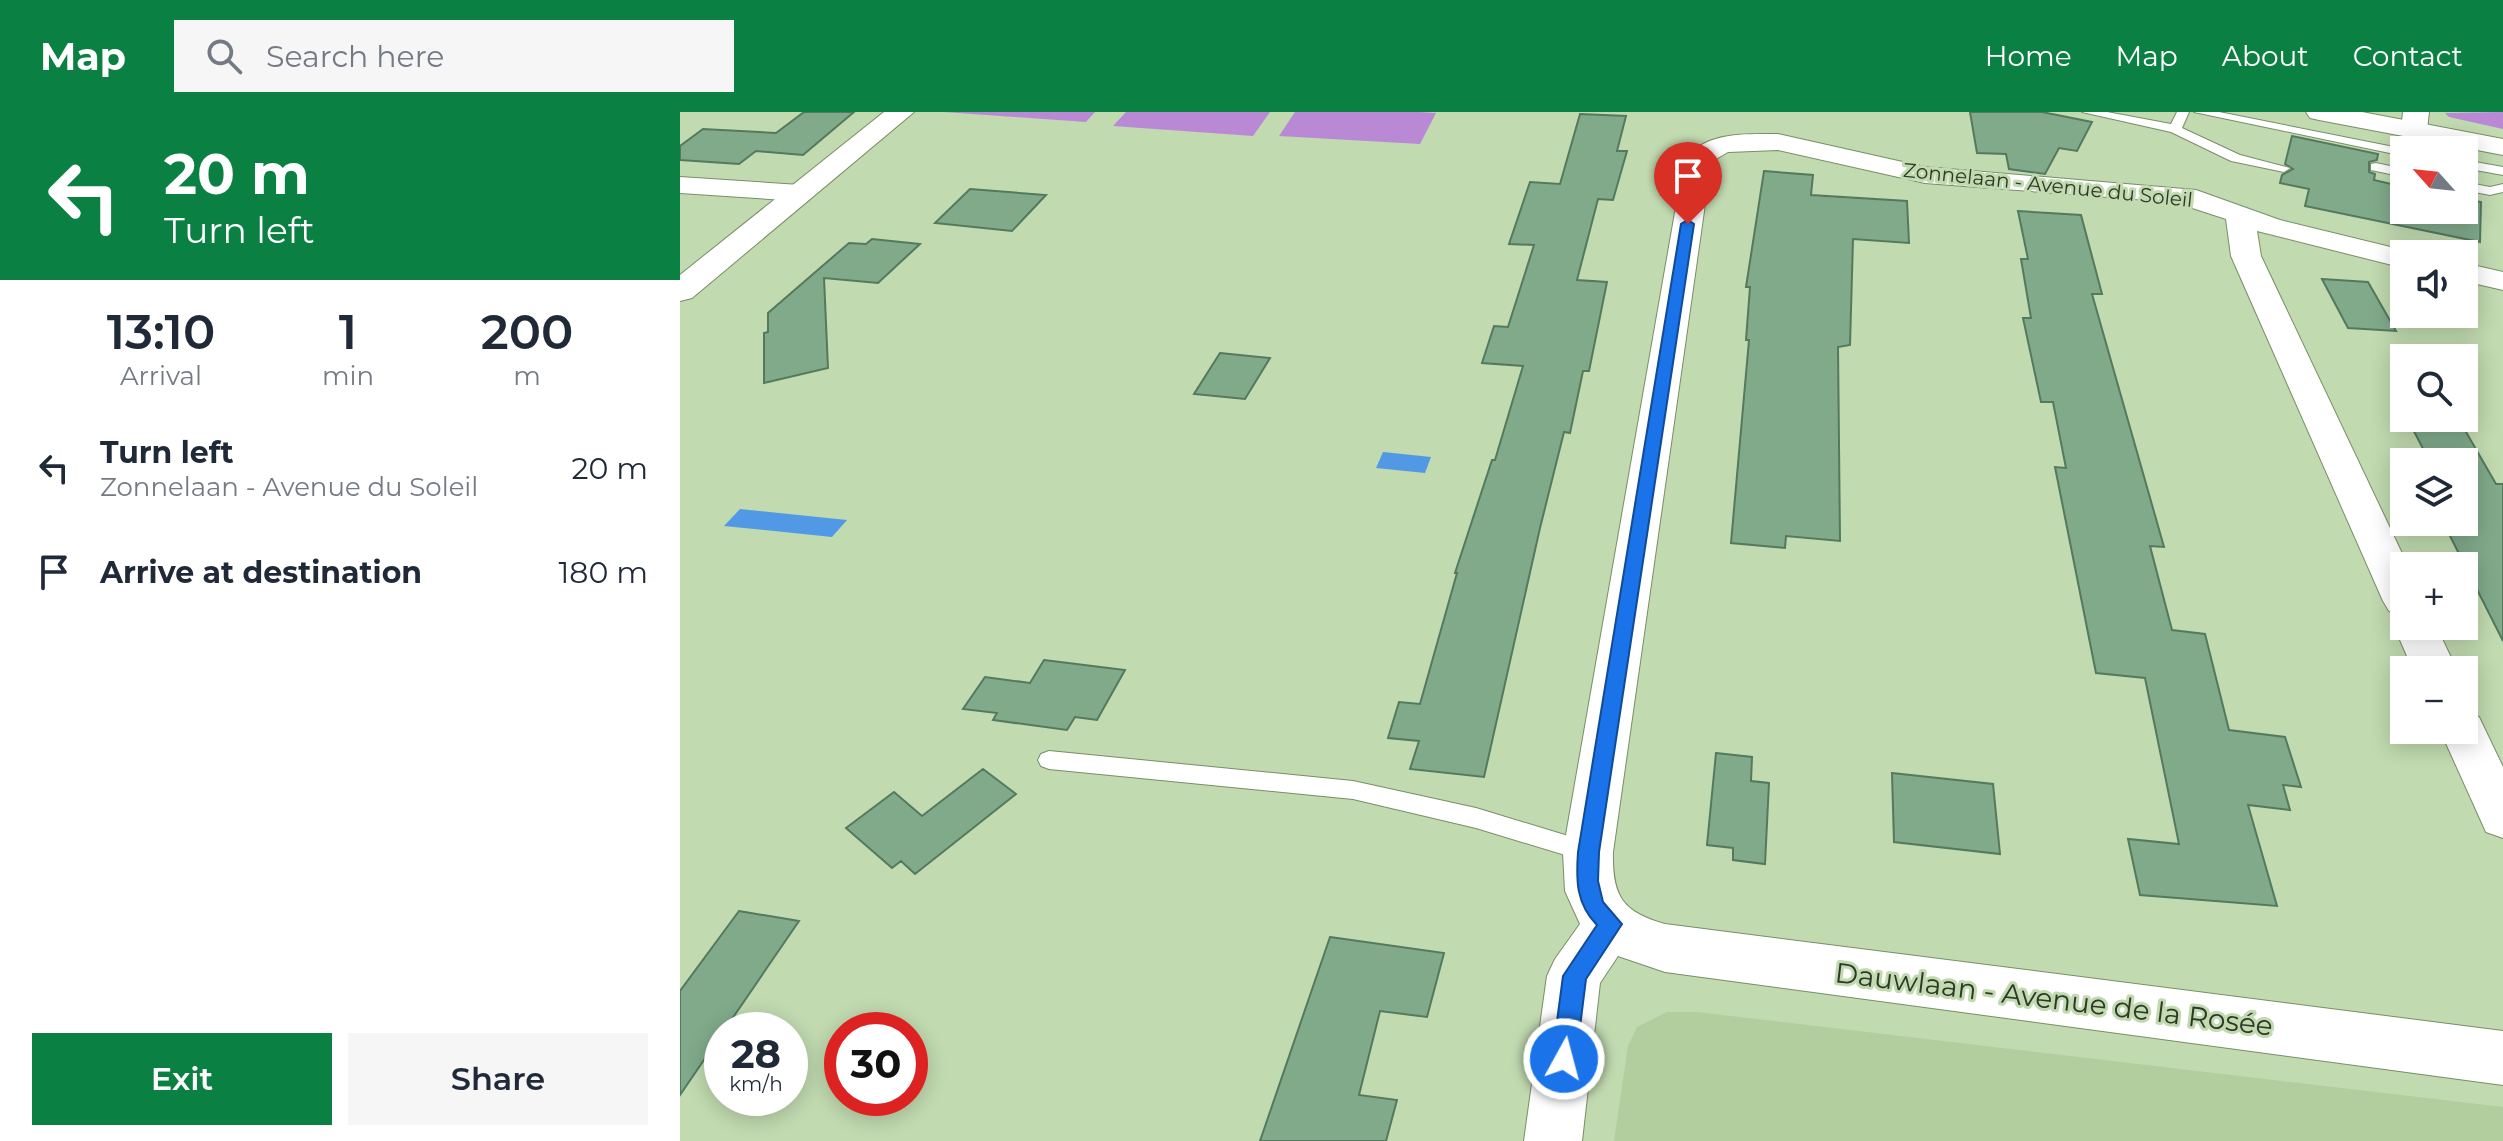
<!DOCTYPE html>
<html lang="en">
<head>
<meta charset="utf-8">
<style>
  :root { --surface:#fff; --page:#f6f6f7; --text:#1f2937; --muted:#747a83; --accent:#0b8043 }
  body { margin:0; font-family:Montserrat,sans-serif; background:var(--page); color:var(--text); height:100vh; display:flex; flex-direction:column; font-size:30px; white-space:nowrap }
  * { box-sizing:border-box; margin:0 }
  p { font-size:26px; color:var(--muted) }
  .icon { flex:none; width:44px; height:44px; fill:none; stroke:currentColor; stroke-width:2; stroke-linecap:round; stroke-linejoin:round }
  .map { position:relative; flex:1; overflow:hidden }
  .sheet { display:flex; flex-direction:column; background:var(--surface); width:680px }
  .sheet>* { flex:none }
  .top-card { background:#0b8043; color:#fff; overflow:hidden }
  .needle { width:52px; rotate:297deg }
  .fabs { position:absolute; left:1710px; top:24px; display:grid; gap:16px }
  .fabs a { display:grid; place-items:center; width:88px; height:88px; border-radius:0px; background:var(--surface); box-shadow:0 4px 20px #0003; font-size:40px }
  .speed { position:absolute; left:24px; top:900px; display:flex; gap:16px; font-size:40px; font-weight:700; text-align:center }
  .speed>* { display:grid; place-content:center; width:104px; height:104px; border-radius:50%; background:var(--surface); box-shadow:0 4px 20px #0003; line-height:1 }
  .speed small { font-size:20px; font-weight:400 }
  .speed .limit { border:12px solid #d22; background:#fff; color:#111 }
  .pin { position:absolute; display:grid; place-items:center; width:68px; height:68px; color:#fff; margin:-82px -34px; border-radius:50% 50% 50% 0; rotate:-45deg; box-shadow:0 0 8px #0007 }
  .pin .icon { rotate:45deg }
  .me { position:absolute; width:88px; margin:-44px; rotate:7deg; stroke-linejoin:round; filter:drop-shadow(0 0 6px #0008) }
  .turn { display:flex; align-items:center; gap:28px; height:168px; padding:0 32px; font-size:36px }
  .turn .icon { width:104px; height:104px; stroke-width:2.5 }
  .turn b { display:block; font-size:56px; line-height:68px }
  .eta { display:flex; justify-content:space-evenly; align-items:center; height:136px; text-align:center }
  .eta b { font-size:48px; font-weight:600; line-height:56px }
  .cta { display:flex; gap:16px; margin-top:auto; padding:16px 32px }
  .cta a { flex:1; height:92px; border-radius:0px; background:var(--accent); color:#fff; font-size:32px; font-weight:600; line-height:92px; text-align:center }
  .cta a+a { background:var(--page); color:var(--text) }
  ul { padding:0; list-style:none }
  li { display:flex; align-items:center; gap:24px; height:104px; padding:0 32px }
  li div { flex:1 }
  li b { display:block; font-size:30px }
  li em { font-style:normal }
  header { display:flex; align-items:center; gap:48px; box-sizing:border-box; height:112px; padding:0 40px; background:var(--accent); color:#fff }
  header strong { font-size:38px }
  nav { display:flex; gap:44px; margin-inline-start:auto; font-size:28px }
  .search { width:560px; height:72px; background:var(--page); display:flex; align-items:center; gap:20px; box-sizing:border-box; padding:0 28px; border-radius:0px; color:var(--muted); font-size:30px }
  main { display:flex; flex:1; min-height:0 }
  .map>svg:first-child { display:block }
  .built { fill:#b2cd9e }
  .green { fill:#b989d6 }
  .water { fill:#5299e5 }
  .building { fill:#81aa8b; stroke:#547a5e; stroke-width:2 }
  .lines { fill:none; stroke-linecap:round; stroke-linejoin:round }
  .lane-casing { stroke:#788e67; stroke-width:2 }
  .street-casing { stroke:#788e67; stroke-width:2 }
  .secondary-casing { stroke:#788e67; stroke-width:2 }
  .primary-casing { stroke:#788e67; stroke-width:2 }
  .lane { fill:#fff; fill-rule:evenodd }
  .street { fill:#fff; fill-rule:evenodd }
  .secondary { fill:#fff; fill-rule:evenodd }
  .primary { fill:#fff; fill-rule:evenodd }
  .route { fill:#1a73e8; stroke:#114b97; stroke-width:2 }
  .labels { text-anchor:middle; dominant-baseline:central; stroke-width:6; stroke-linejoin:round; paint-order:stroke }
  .far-street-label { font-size:20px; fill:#2e3827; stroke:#c1dab0 }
  .near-street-label { font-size:28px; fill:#2e3827; stroke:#c1dab0 }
</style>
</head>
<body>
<header>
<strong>Map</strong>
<div class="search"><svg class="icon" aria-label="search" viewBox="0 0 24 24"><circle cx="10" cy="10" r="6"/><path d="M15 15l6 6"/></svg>Search here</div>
<nav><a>Home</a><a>Map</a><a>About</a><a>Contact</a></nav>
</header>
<main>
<section class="sheet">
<div class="top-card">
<div class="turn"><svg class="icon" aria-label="left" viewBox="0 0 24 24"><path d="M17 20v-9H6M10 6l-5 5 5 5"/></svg><div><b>20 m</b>Turn left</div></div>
</div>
<div class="eta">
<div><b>13:10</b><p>Arrival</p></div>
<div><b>1</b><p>min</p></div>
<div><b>200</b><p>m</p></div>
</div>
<ul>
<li><svg class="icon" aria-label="left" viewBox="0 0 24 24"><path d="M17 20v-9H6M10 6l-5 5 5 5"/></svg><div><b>Turn left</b><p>Zonnelaan - Avenue du Soleil</p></div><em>20 m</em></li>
<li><svg class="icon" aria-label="arrive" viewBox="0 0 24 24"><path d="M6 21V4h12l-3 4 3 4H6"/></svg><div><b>Arrive at destination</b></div><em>180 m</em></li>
</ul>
<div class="cta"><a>Exit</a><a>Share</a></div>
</section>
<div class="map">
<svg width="1823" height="1029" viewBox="0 0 1823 1029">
  <rect width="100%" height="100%" fill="#c1dab0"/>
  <path class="built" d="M987,900H1017L1823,995V1029H934L948,934L957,915Z"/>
  <path class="green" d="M264,0H415L406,10Z
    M446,0H590L573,24L433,14Z
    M615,0H739L756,1L740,32L599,24Z
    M1823,0V17L1769,5L1765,1Z"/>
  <path class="water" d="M703,340L751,345L745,361L696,356Z
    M60,397L167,408L152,425L44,414Z"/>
  <path class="building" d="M124,0H174L123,43L76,39L59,52L0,48V34L23,17L96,21Z
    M1290,0H1362L1412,10L1397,39L1379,36L1365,62L1329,57L1326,42L1297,41Z
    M900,2L946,4L937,39H947L933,88L918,87L897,168L927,170L909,259H903L890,321L884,320L860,416L804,665L730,657L739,629L708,626L719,590L740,592L777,461H775L812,348H815L843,254L802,251L814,214L828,215L854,133L829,132L850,70L880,72Z
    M1612,24L1698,42L1697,48L1689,50V60L1695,62L1694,68L1724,75V98H1784V87L1801,90L1800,130L1625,94L1629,77L1600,71L1602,63L1613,57L1605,52Z
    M1084,59L1133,63L1131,83L1227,89L1229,131L1173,127L1170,233L1158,235L1160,429L1106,424L1105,436L1051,431L1069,228H1066L1070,175H1066Z
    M290,77L366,83L332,119L255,111Z
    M1338,99L1401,103L1422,182H1412L1484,435L1470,434L1492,518L1525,522L1549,618L1605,625L1621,675L1603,673L1610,698L1568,693L1597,794L1460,783L1448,727L1499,732L1465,566L1416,561L1375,355L1386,356L1373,290H1361L1343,206H1351L1341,147H1348Z
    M192,127L240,132L198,171L144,166L148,256L84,271V221L88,220V201L169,131L186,132Z
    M1642,167L1688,170L1716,219L1668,216Z
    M540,241L590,246L565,287L514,282Z
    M1727,306H1778L1816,372H1823V529L1763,410H1784V350H1750Z
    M364,548L445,558L417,608L395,605L387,618L313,608L317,601L283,597L305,565L350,571Z
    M1036,641L1072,645L1071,669L1089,671L1085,752L1053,748V736L1027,733Z
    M303,657L336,682L235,762L221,749L212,756L166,716L214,680L242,704Z
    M1212,661L1313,672L1320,742L1214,730Z
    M59,799L119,809L0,983V879Z
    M650,825L764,841L747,905L700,899L679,983L717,988L706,1029H580Z"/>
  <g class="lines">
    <g class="lane-casing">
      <path id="lane" d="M1402,0H1427L1491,12L1497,0H1509L1502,16L1560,43L1610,56L1604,60L1551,49L1491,20Z
        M1514,0H1539L1729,38H1724V44Z
        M1784,48L1823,55V63L1784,56Z
        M1696,51L1724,57V65L1691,58V52Z
        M1784,70L1810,75L1823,72V80L1810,83L1784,78Z
        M369,639L673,669L796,696L908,730L916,733L920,740L916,747L908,750L796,716L673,687L369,657L361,654L358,648L361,642Z"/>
    </g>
    <g class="street-casing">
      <path id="street" d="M1723,0H1749L1747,18L1743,24H1725L1721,18Z
        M1098,22L1245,55L1516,78L1600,108L1735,141L1724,142V156L1577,119L1581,144L1728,454H1724V514H1756L1777,558H1733L1714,514L1721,503L1709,499L1703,489L1551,144L1546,107L1494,90L1245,71L1098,38L1048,40L1031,50L933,740C932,784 942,800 985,812L1823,919V973L985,860L938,844L920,871L902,1029H844L867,864L875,847L900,812L885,779L883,740L1004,49C1025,19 1065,22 1098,22Z
        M0,65L120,73L130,75L134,81L130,87L120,89L0,81Z
        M1784,151L1823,160V178L1784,169Z
        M1784,600L1799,605L1823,655V726L1806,720L1760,618H1784Z"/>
    </g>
    <g class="secondary-casing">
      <path id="secondary" d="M204,0H234L12,186L0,189V163Z"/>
    </g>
    <g class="primary-casing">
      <path id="primary" d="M1626,0H1682L1823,27V43L1639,8L1630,6Z"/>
    </g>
    <use href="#lane" class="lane"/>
    <use href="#street" class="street"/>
    <use href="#secondary" class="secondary"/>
    <use href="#primary" class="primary"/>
  </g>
  <path class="route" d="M1008,108L1014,112L919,740L918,769L923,790L942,812L906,867L896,947L892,955L884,958L875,955L872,947L883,864L917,813C896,792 896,768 898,740L1001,112Z"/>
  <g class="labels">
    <g class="far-street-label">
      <text transform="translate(1368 73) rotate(6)">Zonnelaan - Avenue du Soleil</text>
    </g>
    <g class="near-street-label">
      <text transform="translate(1374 887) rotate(7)">Dauwlaan - Avenue de la Rosée</text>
    </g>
  </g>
</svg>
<div class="fabs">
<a><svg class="needle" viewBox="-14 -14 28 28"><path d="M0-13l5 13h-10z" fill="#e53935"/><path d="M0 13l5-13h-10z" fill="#747a83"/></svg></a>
<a><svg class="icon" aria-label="sound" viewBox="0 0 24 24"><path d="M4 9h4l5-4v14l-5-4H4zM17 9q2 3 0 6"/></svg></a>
<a><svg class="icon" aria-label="search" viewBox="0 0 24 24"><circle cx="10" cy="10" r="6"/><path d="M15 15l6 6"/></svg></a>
<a><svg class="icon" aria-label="layers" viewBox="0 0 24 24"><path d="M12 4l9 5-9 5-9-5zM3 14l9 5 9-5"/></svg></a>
<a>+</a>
<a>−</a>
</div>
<div class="speed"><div>28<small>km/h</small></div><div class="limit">30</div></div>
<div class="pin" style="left:1008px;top:112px;background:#d93025"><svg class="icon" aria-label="arrive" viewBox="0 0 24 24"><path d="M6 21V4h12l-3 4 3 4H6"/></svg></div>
<svg class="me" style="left:884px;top:947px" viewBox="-20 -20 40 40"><circle r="17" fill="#1a73e8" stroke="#fff" stroke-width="3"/><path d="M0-11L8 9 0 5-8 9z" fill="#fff"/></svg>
</div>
</main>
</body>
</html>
